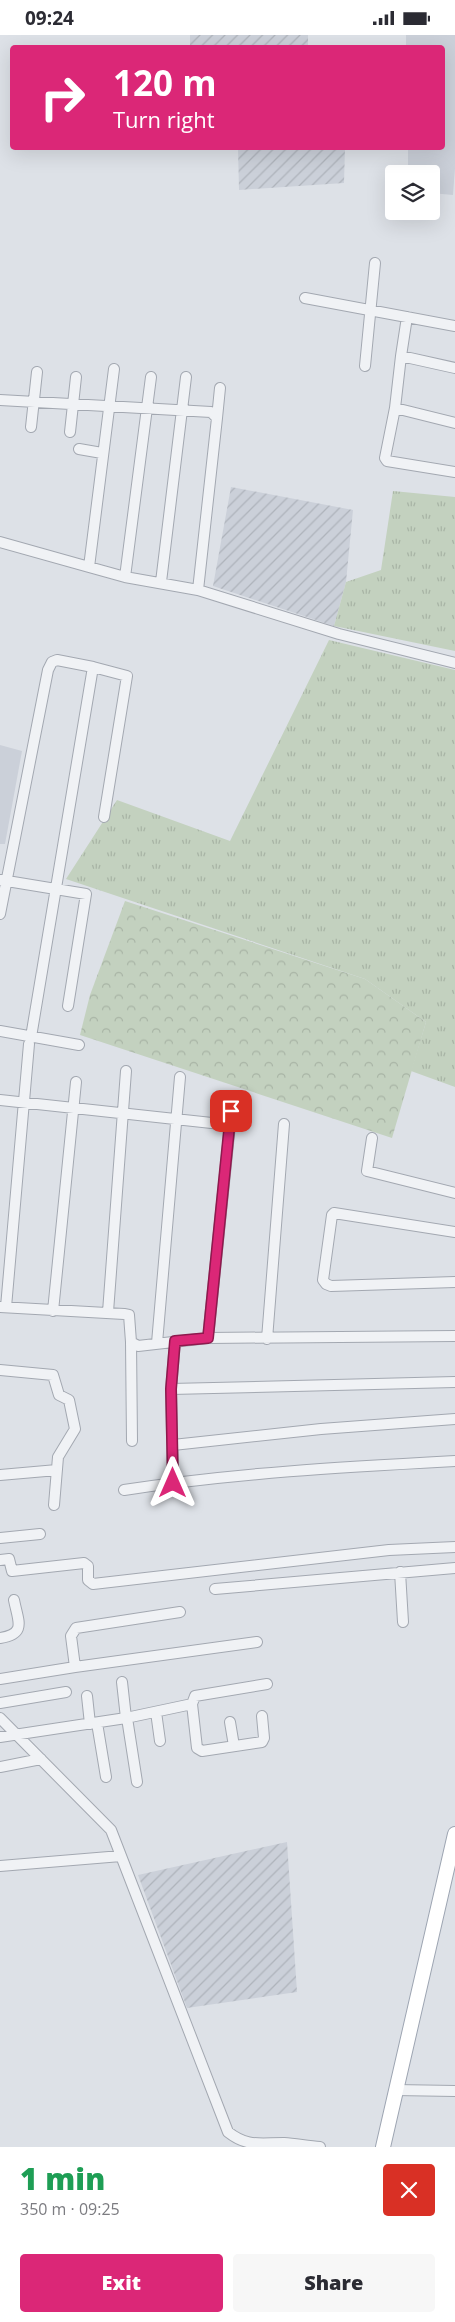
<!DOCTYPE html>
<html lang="en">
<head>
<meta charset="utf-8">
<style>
  :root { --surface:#fff; --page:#f7f7f7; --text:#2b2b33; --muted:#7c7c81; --accent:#db2777 }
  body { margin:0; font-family:"Open Sans",sans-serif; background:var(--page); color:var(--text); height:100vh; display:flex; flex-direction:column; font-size:19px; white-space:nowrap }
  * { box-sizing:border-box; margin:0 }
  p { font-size:16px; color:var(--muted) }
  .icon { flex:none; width:28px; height:28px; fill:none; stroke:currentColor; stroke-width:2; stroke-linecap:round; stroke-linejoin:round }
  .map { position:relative; height:2112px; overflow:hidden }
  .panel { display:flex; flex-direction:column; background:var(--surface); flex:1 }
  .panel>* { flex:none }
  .guide { position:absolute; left:10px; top:10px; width:435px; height:105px; border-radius:5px; box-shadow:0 5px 20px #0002; background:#db2777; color:#fff; overflow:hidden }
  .fabs { position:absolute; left:385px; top:130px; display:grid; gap:10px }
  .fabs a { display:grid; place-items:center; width:55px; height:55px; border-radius:5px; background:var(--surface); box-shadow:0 5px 20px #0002; font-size:25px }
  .pin { position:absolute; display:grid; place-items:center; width:42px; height:42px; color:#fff; margin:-21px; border-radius:10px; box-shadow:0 2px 8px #0006 }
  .me { position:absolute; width:55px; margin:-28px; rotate:0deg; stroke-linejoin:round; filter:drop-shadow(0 0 4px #0008) }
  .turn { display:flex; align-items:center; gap:18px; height:105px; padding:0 20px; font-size:22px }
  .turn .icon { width:65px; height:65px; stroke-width:2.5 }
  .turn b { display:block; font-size:35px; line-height:42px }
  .round { display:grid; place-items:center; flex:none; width:52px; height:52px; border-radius:5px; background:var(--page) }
  .summary { display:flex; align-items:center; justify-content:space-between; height:85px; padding:0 20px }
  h1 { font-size:30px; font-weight:800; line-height:38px; color:#1e9e55 }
  .button { display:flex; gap:10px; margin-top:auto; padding:10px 20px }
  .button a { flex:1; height:58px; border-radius:5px; background:var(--accent); color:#fff; font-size:20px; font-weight:800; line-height:58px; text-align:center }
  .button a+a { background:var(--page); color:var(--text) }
  .status { display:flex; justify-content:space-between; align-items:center; height:35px; padding:0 25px; background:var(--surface); direction:ltr }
  .status svg { height:14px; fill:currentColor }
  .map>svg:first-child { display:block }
  .built { fill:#cbd0d9 }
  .industrial { fill:url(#industrial-furrows) }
  .grass { fill:url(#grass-tufts) }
  .forest { fill:url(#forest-crowns) }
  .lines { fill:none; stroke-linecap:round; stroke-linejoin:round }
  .minor-casing { stroke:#a3a8b1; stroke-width:12 }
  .major-casing { stroke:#9da5b2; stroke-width:16 }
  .minor { stroke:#f0f2f5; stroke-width:10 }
  .major { stroke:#fff; stroke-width:14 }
  .route-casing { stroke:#8e194d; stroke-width:12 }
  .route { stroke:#db2777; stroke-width:9 }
</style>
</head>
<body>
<div class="status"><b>09:24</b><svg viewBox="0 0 49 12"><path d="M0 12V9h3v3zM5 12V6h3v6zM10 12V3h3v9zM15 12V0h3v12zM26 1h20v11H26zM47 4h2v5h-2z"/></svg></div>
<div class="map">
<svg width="455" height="2112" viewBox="0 0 455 2112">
  <defs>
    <pattern id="industrial-furrows" width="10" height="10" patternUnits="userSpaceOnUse" patternTransform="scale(1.25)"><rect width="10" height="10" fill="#cbd0d9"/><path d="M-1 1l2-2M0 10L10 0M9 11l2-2" fill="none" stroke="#aeb3bb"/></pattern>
    <pattern id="grass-tufts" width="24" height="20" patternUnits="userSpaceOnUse" patternTransform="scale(1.25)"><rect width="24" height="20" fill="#c3d1bf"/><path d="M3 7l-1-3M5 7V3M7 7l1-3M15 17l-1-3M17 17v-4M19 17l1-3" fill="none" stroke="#a8b4a5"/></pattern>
    <pattern id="forest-crowns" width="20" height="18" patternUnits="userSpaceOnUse" patternTransform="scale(1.25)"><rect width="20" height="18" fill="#c3d1bf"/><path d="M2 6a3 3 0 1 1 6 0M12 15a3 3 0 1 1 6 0" fill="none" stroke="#a8b4a5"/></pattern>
  </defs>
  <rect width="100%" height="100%" fill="#dde1e7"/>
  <path class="built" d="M406,0H455V133L453,160L431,158V139H408V113L442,112V12H406Z
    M0,710L22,716L5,809H0Z"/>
  <path class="industrial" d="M190,0H308V12H190Z
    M238,113H345L344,148L239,155Z
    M231,452L353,475L346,547L334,591L213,551Z
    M287,1807L297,1957L187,1973L138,1840Z"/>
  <path class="grass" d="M393,456L455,462V616L334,591L346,547L381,535Z
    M329,605L455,635V1052L411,1036L426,987L365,944L66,844L117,765L230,806Z"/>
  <path class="forest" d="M125,866L365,944L426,987L392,1103L80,1000L90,960Z"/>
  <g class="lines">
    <g class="minor-casing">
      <path id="minor" d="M305,263L455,291
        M401,321L407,282
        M365,331L375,228
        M455,333L401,321L395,373L385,423L387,426L455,437
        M114,334L89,532L125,542L198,555L339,599L455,628
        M0,365L211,377L217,383L198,555
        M395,373L455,388
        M217,383L220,353
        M31,392L37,337
        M70,397L76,342
        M79,414L102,418
        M0,507L89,532
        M125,542L151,342
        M161,547L186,342
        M93,632L127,641L104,782
        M1,845L86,859L68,971
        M0,879L48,635L52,627L57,625L93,632L31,1002
        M0,996L79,1010
        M0,1065L230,1090
        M372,1103L367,1136L455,1158
        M455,1197L334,1178L332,1180L323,1245L326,1249L331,1251L455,1247
        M0,1272L124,1279L129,1280L131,1307L138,1311L208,1303L455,1301
        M6,1272L29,1009
        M53,1276L76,1047
        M108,1277L126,1036
        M208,1303L233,1061
        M267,1304L284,1089
        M131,1307L132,1406
        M157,1308L180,1042
        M0,1335L53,1340L59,1360L69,1365L75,1394L58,1422L54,1470
        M171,1354L455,1347
        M173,1410L321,1394L455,1384
        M0,1440L57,1435
        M173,1448L171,1354L175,1307
        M124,1455C234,1438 344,1432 455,1426
        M0,1503L40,1499
        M0,1525L9,1524L12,1536L84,1528L88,1531V1545L93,1549L389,1515L455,1512
        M400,1537L403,1587
        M215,1554L455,1533
        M0,1603C27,1599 18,1586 14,1565
        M75,1632L257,1607
        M0,1644L75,1632L71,1601L76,1593L180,1577
        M122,1647L126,1683
        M87,1661L90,1689
        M0,1668L66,1657
        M156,1677L160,1706
        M262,1681L264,1703L262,1707L202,1716L197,1713L192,1669L195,1661L267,1649
        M0,1683L111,1795L228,2097C247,2112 259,2108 284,2108C296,2109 308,2111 320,2112
        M127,1683L137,1747
        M230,1687L234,1711
        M97,1688L106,1742
        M0,1702L126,1683L192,1669
        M0,1732L41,1724
        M0,1831L121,1821
        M395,2055L455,2056"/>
    </g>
    <g class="major-casing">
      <path id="major" d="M383,2112L455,1799"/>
    </g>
    <use href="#minor" class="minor"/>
    <use href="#major" class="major"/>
  </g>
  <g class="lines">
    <g class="route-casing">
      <path id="route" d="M173,1448L171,1354L175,1306L208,1303L231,1076"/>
    </g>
    <use href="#route" class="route"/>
  </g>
</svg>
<div class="fabs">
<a><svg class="icon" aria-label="layers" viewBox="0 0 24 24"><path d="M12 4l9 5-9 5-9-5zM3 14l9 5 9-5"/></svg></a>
</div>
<div class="pin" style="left:231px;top:1076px;background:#d93025"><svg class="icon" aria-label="arrive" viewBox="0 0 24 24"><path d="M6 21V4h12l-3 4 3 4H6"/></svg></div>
<svg class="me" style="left:173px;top:1448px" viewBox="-20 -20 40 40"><path d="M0-17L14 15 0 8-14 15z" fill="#db2777" stroke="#fff" stroke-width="4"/></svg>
<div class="guide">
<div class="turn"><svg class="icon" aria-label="right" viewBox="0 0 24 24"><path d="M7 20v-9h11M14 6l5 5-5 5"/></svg><div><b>120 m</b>Turn right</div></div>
</div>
</div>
<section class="panel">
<div class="summary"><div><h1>1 min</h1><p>350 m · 09:25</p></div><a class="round" style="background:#d93025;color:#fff"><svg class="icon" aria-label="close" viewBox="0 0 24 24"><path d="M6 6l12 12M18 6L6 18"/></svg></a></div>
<div class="button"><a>Exit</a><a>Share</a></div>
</section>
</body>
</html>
